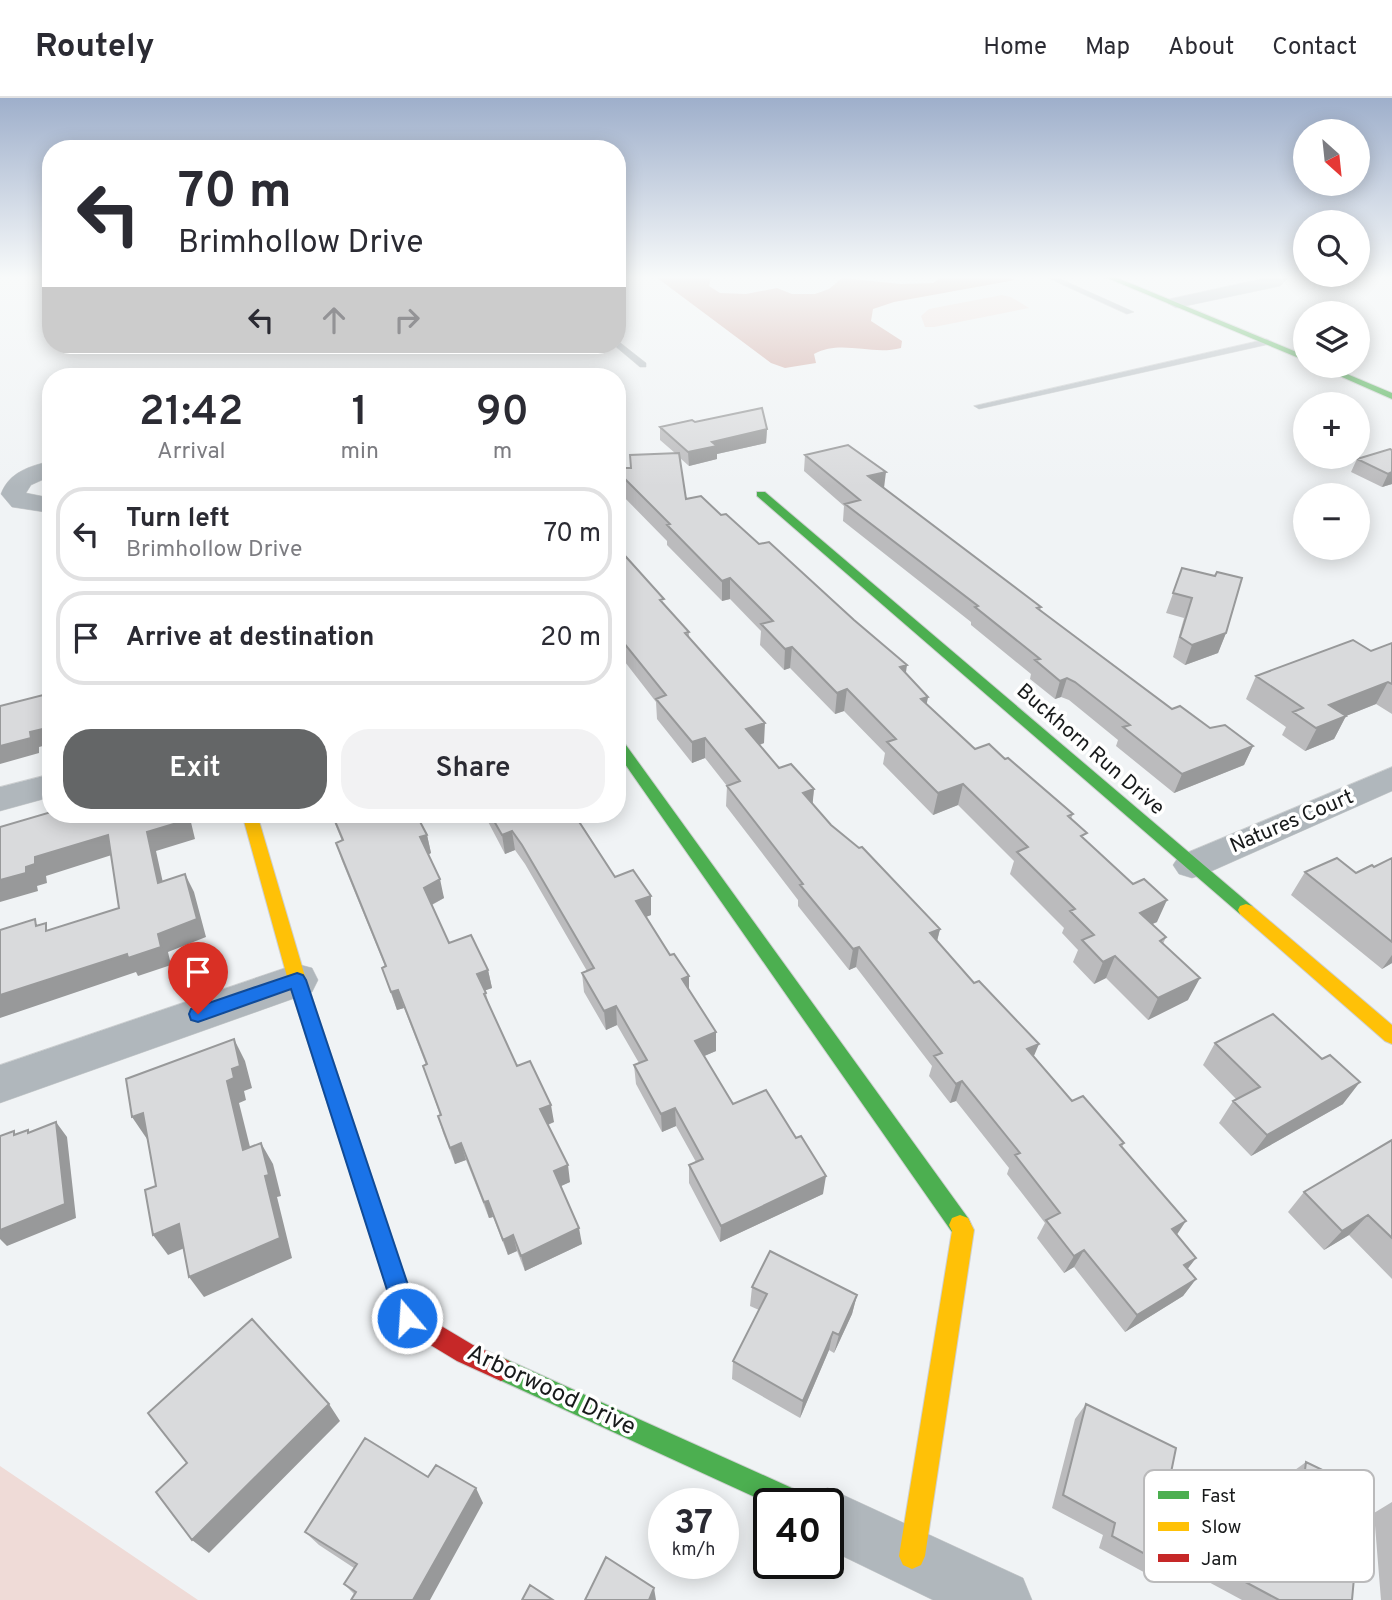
<!DOCTYPE html>
<html lang="en">
<head>
<meta charset="utf-8">
<style>
  :root { --surface:#fff; --page:#f2f2f3; --text:#2b2b33; --muted:#7c7c81; --line:#e1e1e2; --accent:#646667 }
  body { margin:0; font-family:Overpass,sans-serif; background:var(--page); color:var(--text); height:100vh; display:flex; flex-direction:column; font-size:26px; white-space:nowrap }
  * { box-sizing:border-box; margin:0 }
  p { font-size:23px; color:var(--muted) }
  .icon { flex:none; width:38px; height:38px; fill:none; stroke:currentColor; stroke-width:2; stroke-linecap:round; stroke-linejoin:round }
  .map { position:relative; flex:1; overflow:hidden }
  .drawer { position:absolute; left:42px; top:270px; width:584px; height:455px; display:flex; flex-direction:column; background:var(--surface); border-radius:28px; box-shadow:0 4px 18px #0003 }
  .drawer>* { flex:none }
  .hud { position:absolute; left:42px; top:42px; width:584px; height:214px; border-radius:28px; box-shadow:0 4px 18px #0003; background:#fff; color:var(--text); overflow:hidden }
  .needle { width:46px; rotate:153deg }
  .buttons { position:absolute; left:1293px; top:21px; display:grid; gap:14px }
  .buttons a { display:grid; place-items:center; width:77px; height:77px; border-radius:50%; background:var(--surface); box-shadow:0 4px 18px #0003; font-size:35px }
  .speed { position:absolute; left:648px; top:1390px; display:flex; gap:14px; font-size:35px; font-weight:700; text-align:center }
  .speed>* { display:grid; place-content:center; width:91px; height:91px; border-radius:50%; background:var(--surface); box-shadow:0 4px 18px #0003; line-height:1 }
  .speed small { font-size:18px; font-weight:400 }
  .speed .limit { border:4px solid #111; border-radius:10px; background:#fff; color:#111 }
  .pin { position:absolute; display:grid; place-items:center; width:60px; height:60px; color:#fff; margin:-72px -30px; border-radius:50% 50% 50% 0; rotate:-45deg; box-shadow:0 0 7px #0007 }
  .pin .icon { rotate:45deg }
  .me { position:absolute; width:77px; margin:-38px; rotate:342deg; stroke-linejoin:round; filter:drop-shadow(0 0 5px #0008) }
  .turn { display:flex; align-items:center; gap:24px; height:147px; padding:0 21px; font-size:32px }
  .turn .icon { width:91px; height:91px; stroke-width:2.5 }
  .turn b { display:block; font-size:49px; line-height:60px }
  .lanes { display:flex; align-items:center; height:66px; padding:0 21px; background:#0003; justify-content:center; gap:35px; direction:ltr }
  .lanes .off { opacity:.35 }
  .eta { display:flex; justify-content:space-evenly; align-items:center; height:119px; text-align:center }
  .eta b { font-size:42px; font-weight:600; line-height:49px }
  .action { display:flex; gap:14px; margin-top:auto; padding:14px 21px }
  .action a { flex:1; height:80px; border-radius:28px; background:var(--accent); color:#fff; font-size:28px; font-weight:600; line-height:80px; text-align:center }
  .action a+a { background:var(--page); color:var(--text) }
  ul { padding:0; list-style:none }
  li { display:flex; align-items:center; gap:21px; height:94px; margin:0 14px 10px; padding:0 7px; border:4px solid var(--line); border-radius:28px }
  li div { flex:1 }
  li b { display:block; font-size:26px }
  li em { font-style:normal }
  header { display:flex; align-items:center; gap:42px; box-sizing:border-box; height:98px; padding:0 35px; background:var(--surface); border-bottom:2px solid var(--line) }
  header strong { font-size:33px }
  nav { display:flex; gap:38px; margin-inline-start:auto; font-size:24px }
  .map>svg:first-child { display:block }
  .green { fill:#efdbd7 }
  .water { fill:#d0a7a0 }
  .lines { fill:none; stroke-linecap:round; stroke-linejoin:round }
  .lane-casing { stroke:#ced0d1; stroke-width:1 }
  .street-casing { stroke:#ced0d1; stroke-width:1 }
  .fast-casing { stroke:#ced0d1; stroke-width:2 }
  .slow-casing { stroke:#ced0d1; stroke-width:2 }
  .jam-casing { stroke:#ced0d1; stroke-width:2 }
  .lane { fill:#b0b7bc; fill-rule:evenodd }
  .street { fill:#b0b7bc; fill-rule:evenodd }
  .fast { fill:#4caf50; fill-rule:evenodd }
  .slow { fill:#ffc107; fill-rule:evenodd }
  .jam { fill:#c62828; fill-rule:evenodd }
  .wall { fill:#bbbbbd }
  .shaded-wall { fill:#98999a }
  .building { fill:#d9dadc; stroke:#98999a; stroke-width:2 }
  .route { fill:#1a73e8; stroke:#114b97; stroke-width:2 }
  .labels { text-anchor:middle; dominant-baseline:central; stroke-width:7; stroke-linejoin:round; paint-order:stroke }
  .street-label { font-size:21px; fill:#181a1b; stroke:#fff }
  .near-street-label { font-size:24px; fill:#181a1b; stroke:#fff }
  .key { fill:#fff; stroke:#bababb; stroke-width:2 }
  .key-label { font-size:19px; fill:#181a1b }
</style>
</head>
<body>
<header>
<strong>Routely</strong>
<nav><a>Home</a><a>Map</a><a>About</a><a>Contact</a></nav>
</header>
<div class="map">
<svg width="1392" height="1502" viewBox="0 0 1392 1502">
  <rect width="100%" height="100%" fill="#f0f3f5"/>
  <path class="green" d="M1002,197L1011,199L1029,210L934,229H925L921,218L929,211Z
    M0,1368L198,1502H0Z"/>
  <path class="water" d="M656,179H711L709,188L720,195L746,196L777,190L792,196H815L829,191L842,180L901,186L933,185L942,179H1007L1015,182L894,204L873,211L871,223L902,243L901,250C871,258 842,241 814,256L816,265L785,270L771,265Z"/>
  <g class="lines">
    <g class="lane-casing">
      <path id="lane" d="M1046,179H1056L1134,214L1127,216Z
        M1267,241L1272,244L1270,246L979,311L974,308Z
        M618,243L646,265V269H640L615,248Z"/>
    </g>
    <g class="street-casing">
      <path id="street" d="M1270,179H1289L1280,188L1176,210L1167,205L1170,201Z
        M51,363V378L31,387L26,395L51,400V415L12,409L1,396C9,374 30,368 51,363Z
        M1392,669V693L1205,776L1192,780L1179,776L1173,767L1179,758Z
        M51,676V699L0,713V689Z
        M297,866L312,870L318,882L312,894L0,1005V967Z
        M828,1390L1023,1480L1032,1502H933L828,1451V1405H804L807,1399Z"/>
    </g>
    <g class="fast-casing">
      <path id="fast" d="M1105,179H1115L1306,258V263Z
        M1317,268H1328L1392,295V301Z
        M757,394H765L1252,808L1254,812L1252,816H1240L757,398Z
        M618,642L623,643L968,1120L971,1127L968,1134L960,1137L952,1134L618,656Z
        M501,1259L805,1396L809,1405H768L493,1279L489,1271L493,1263Z"/>
    </g>
    <g class="slow-casing">
      <path id="slow" d="M242,716H257L306,882L364,1056L361,1062L354,1065L347,1062L344,1056L288,882Z
        M1246,806L1252,808L1392,927V946L1385,943L1240,816L1238,812L1240,808Z
        M960,1117L968,1120L974,1132L925,1458L921,1467L912,1471L903,1467L899,1458L952,1133L949,1127L952,1120Z"/>
    </g>
    <g class="jam-casing">
      <path id="jam" d="M354,1047L361,1050L364,1056L416,1213L473,1247L509,1263L513,1271L509,1279L501,1283L457,1263L399,1228L344,1056L347,1050Z"/>
    </g>
    <use href="#lane" class="lane"/>
    <use href="#street" class="street"/>
    <use href="#fast" class="fast"/>
    <use href="#slow" class="slow"/>
    <use href="#jam" class="jam"/>
  </g>
  <path class="wall" d="M695,324L767,331L766,345L717,356V361L689,368L680,360L686,401L721,417L759,446L906,576L928,599L926,606L975,651L1005,661L1073,716L1071,721L1085,742L1157,824L1152,826L1166,839L1163,846L1188,902L1148,922L1106,880L1094,886L1073,864L1078,852L1062,835L1064,830L1010,776L1014,763L958,707L933,717L883,666L885,655L844,613L835,616L790,570L784,572L760,547L761,533L730,501L722,503L667,447V443L618,393V370H630L675,355L660,342V329Z
    M1392,352V386L1382,389L1351,374L1357,361Z
    M805,357L884,391L1041,509L1040,512L1172,611L1210,630L1253,648L1244,667L1174,695L1116,648L1118,642L1069,602L1061,599L1055,601L1030,581L1031,576L971,527V524L843,423L844,408L804,373Z
    M618,450L664,506L689,534V539L764,645L760,647L779,670L814,691L812,706L831,727L940,831L937,843L1072,1003L1124,1045L1122,1049L1176,1137L1196,1160L1187,1171L1196,1181L1183,1198L1125,1234L1074,1169L1064,1175L1037,1140L1045,1125L1007,1076L1009,1070L956,1003L950,1005L929,978L932,968L856,869L849,872L798,808V802L726,708L727,688L705,660L692,665L657,621L656,604L625,564L620,566L618,562Z
    M1182,470L1226,535L1218,555L1185,567L1173,559L1184,520L1166,515Z
    M1392,545V616L1376,606L1346,618L1334,641L1305,653L1282,637L1286,629L1246,601L1256,578L1371,553Z
    M331,716H416L427,737L431,755L428,757L444,800L432,807L449,845L488,872L492,890L485,892L489,907L517,968L554,1024L548,1027L570,1084L560,1088L582,1146L525,1173L517,1153L508,1157L493,1119L489,1120L466,1062L455,1066L443,1035L438,1018L440,1017L423,968L426,967L404,910L397,912L388,887L382,870L385,868L342,763L336,745L342,743Z
    M484,716H575L615,779L651,798V817L646,819L689,892L716,953L704,958L733,1006L823,1096L720,1144L689,1085V1067L696,1064L676,1028L662,1034L636,986L634,967L639,965L617,927L606,932L584,894L582,875L587,873L525,766L515,752L505,756Z
    M1392,760V865L1382,871L1291,797L1305,774L1356,775L1374,769Z
    M1215,945L1343,1006L1251,1058L1219,1025L1233,1003L1236,1001L1203,967Z
    M1392,1042V1181L1349,1137L1324,1152L1288,1114L1304,1094Z
    M752,1189L857,1197L852,1216L834,1255L829,1252L800,1320L732,1281L733,1263L759,1212L750,1208Z
    M1086,1306L1165,1404L1199,1420L1202,1404L1217,1392L1230,1398L1231,1395L1247,1382L1271,1394L1288,1382V1377L1306,1364L1352,1502H1242L1166,1461L1165,1467L1151,1478L1099,1450L1103,1437L1052,1410L1075,1321Z
    M428,1379L483,1405L354,1496L344,1486L354,1470L319,1447L305,1434Z
    M1392,1404V1502H1381L1374,1415Z"/>
  <path class="shaded-wall" d="M767,331L766,345L717,356V361L689,368L688,354L712,344Z
    M886,374L884,390L868,378Z
    M1392,374V386L1382,389L1388,376Z
    M730,480V501L722,503V483Z
    M1226,535L1218,555L1185,567L1192,547Z
    M624,545L625,564L620,566L619,546Z
    M792,549L790,570L784,572L785,551Z
    M907,567L904,588L900,569Z
    M1067,580L1061,599L1055,601L1060,583Z
    M1388,584L1376,606L1346,618L1334,641L1305,653L1329,607Z
    M847,591L844,613L835,616L837,595Z
    M928,599L924,620L921,601Z
    M765,625L764,645L745,651L746,631Z
    M51,629V646L39,649V655L0,666V648L30,634Z
    M705,640V660L692,665V644Z
    M1253,648L1244,667L1174,695L1182,676Z
    M963,686L958,707L933,717L938,695Z
    M814,691L812,712L803,695Z
    M185,716H189L195,741L156,753L167,803L158,785L147,734Z
    M512,733L515,752L505,756L502,737Z
    M108,737L118,755L46,778L47,785L37,788L38,793L0,804V782L26,769L35,759Z
    M427,737L431,755L425,758L420,739Z
    M185,776L194,794L206,839L168,854L171,867L138,878L136,874L0,920V897L158,836Z
    M440,781L444,800L429,808L424,790Z
    M651,798V817L637,822L636,803Z
    M1167,802L1157,824L1130,836L1140,815Z
    M940,831L935,851L930,835Z
    M859,849L856,869L849,872L853,851Z
    M1392,857V865L1382,871Z
    M1115,858L1106,880L1094,886L1103,864Z
    M488,872L492,890L481,894L477,876Z
    M689,878V897L682,881Z
    M1200,880L1188,902L1148,922L1158,900Z
    M398,892L404,910L397,912L391,894Z
    M616,908L617,927L606,932L604,913Z
    M716,934V953L695,962V943Z
    M234,941L245,963L252,990L244,993L246,1002L239,1005L256,1073L243,1052L227,983L232,971Z
    M1039,946L1031,965L1027,951Z
    M962,983L956,1003L950,1005L956,986Z
    M1360,984L1343,1006L1251,1058L1267,1037Z
    M551,1007L554,1024L544,1028L540,1011Z
    M675,1010L676,1028L662,1034L661,1016Z
    M143,1015L158,1036L147,1041L132,1019Z
    M56,1024L67,1039L76,1120L7,1148L0,1141V1132Z
    M261,1045L273,1066L281,1098L277,1099L292,1160L204,1199L189,1179Z
    M461,1045L466,1062L455,1066L450,1050Z
    M568,1067L570,1084L557,1090L554,1073Z
    M826,1078L823,1096L720,1144L721,1128Z
    M488,1103L493,1119L489,1120L484,1104Z
    M1368,1117L1349,1137L1324,1152L1342,1133Z
    M1186,1123L1174,1141L1172,1131Z
    M179,1126L194,1146L168,1157L153,1137Z
    M579,1130L582,1146L525,1173L521,1158Z
    M513,1137L517,1153L508,1157L503,1142Z
    M1084,1152L1074,1169L1064,1175L1074,1158Z
    M1196,1160L1183,1177L1184,1167Z
    M1196,1181L1183,1198L1125,1234L1137,1217Z
    M857,1197L852,1216L834,1255L839,1237Z
    M833,1234L829,1252L800,1320L803,1303Z
    M329,1306L340,1323L209,1455L192,1442Z
    M476,1390L483,1405L430,1502H413Z
    M654,1490L656,1502H649Z"/>
  <path class="building" d="M762,310L767,331L712,344L717,348L688,354L660,329L692,322L695,324Z
    M848,347L886,374L868,378L1041,509L1037,510L1085,546L1172,611L1180,608L1210,630L1225,627L1253,648L1182,676L1123,629L1130,627L1075,584L1067,580L1060,583L1035,562L1040,561L975,509L978,508L845,406L860,402L805,357Z
    M1390,351L1392,352V374L1388,376L1357,361Z
    M679,355L686,401L701,398L721,417L726,416L759,446L769,444L854,522L907,567L900,569L928,599L921,601L975,651L989,646L1005,661L1008,660L1073,716L1068,718L1087,735L1081,738L1133,786L1144,781L1167,802L1140,815L1166,839L1160,843L1200,880L1158,900L1115,858L1103,864L1082,842L1094,837L1070,813L1075,811L1017,754L1028,749L963,686L938,695L887,644L896,641L847,591L837,595L792,549L785,551L761,526L773,523L730,480L722,483L667,427L670,426L618,374V370H631L630,357Z
    M618,450L664,501L660,502L689,534L685,535L765,625L746,631L779,670L791,666L814,691L803,695L831,727L859,750L862,749L940,831L930,835L974,885L979,883L1039,946L1027,951L1072,1003L1083,998L1124,1045L1120,1047L1186,1123L1172,1131L1196,1160L1184,1167L1196,1181L1137,1217L1084,1152L1074,1158L1046,1122L1060,1115L1015,1057L1020,1055L962,983L956,986L934,958L942,955L859,849L853,851L800,787L803,786L727,688L740,683L705,640L692,644L656,601L666,597L624,545L619,546L618,544Z
    M1182,470L1215,478L1217,474L1242,480L1226,535L1192,547L1180,539L1192,500L1173,495Z
    M1353,542L1371,553L1392,545V586L1388,584L1329,607L1346,618L1316,630L1293,614L1303,610L1256,578Z
    M51,595V629L30,634L31,640L0,648V608Z
    M51,714V716H185L187,722L147,734L158,785L185,776L197,821L158,836L161,849L128,860L127,856L0,897V832L35,821L36,828L46,825V833L119,810L108,737L35,759V766L26,769V775L0,782V729Z
    M332,716H416L427,737L420,739L440,781L424,790L449,845L471,837L488,872L477,876L486,895L484,896L517,968L530,963L551,1007L540,1011L568,1067L554,1073L579,1130L521,1158L513,1137L503,1142L488,1103L484,1104L461,1045L450,1050L438,1018L441,1017L423,968L427,966L398,892L391,894L382,870L386,868L336,745L343,742Z
    M490,716H574L615,779L633,772L651,798L636,803L670,857L674,856L689,878L682,881L716,934L695,943L733,1006L766,992L796,1040L801,1038L826,1078L721,1128L689,1067L703,1061L675,1010L661,1016L634,967L647,962L616,908L604,913L582,875L594,870L522,747L512,733L502,737Z
    M1337,760L1356,775L1372,767L1374,769L1392,760V844L1305,774Z
    M1273,916L1322,961L1330,957L1360,984L1267,1037L1233,1003L1260,989L1215,945Z
    M234,941L240,968L232,971L234,980L227,983L243,1052L261,1045L269,1077L265,1078L280,1140L189,1179L179,1126L153,1137L145,1092L156,1088L143,1015L132,1019L126,981Z
    M56,1024L65,1106L0,1132V1038L14,1033V1037L28,1032V1035Z
    M1392,1042V1140L1368,1117L1342,1133L1304,1094Z
    M770,1153L857,1197L839,1237L833,1234L803,1303L733,1263L767,1196L752,1189Z
    M252,1221L329,1306L192,1442L156,1394L187,1365L148,1315Z
    M1086,1306L1176,1350L1165,1404L1211,1425L1217,1392L1244,1405L1247,1382L1285,1402L1288,1381L1303,1388L1306,1364L1362,1391L1352,1502H1279L1169,1443L1165,1467L1112,1438L1115,1425L1063,1397Z
    M365,1340L428,1379L436,1367L476,1390L413,1502H351L356,1494L344,1486L357,1466L305,1434Z
    M606,1459L654,1490L649,1502H585Z
    M530,1487L553,1502H522Z"/>
  <linearGradient id="sky" x2="0" y2="1"><stop stop-color="#9eafcb"/><stop offset="0.46" stop-color="#f8fafa"/><stop offset="1" stop-color="#f8fafa" stop-opacity="0"/></linearGradient>
  <rect width="1392" height="389" fill="url(#sky)"/>
  <path class="route" d="M297,875L303,877L306,882L419,1220L415,1228L407,1231L399,1228L396,1220L291,891L198,924L191,922L189,916L191,911Z"/>
  <g class="labels">
    <g class="street-label">
      <text transform="translate(1090 652) rotate(41)">Buckhorn Run Drive</text>
      <text transform="translate(1292 724) rotate(-23)">Natures Court</text>
    </g>
    <g class="near-street-label">
      <text transform="translate(551 1293) rotate(25)">Arborwood Drive</text>
    </g>
  </g>
  <rect x="1144" y="1372" width="230" height="112" rx="10" class="key"/>
  <rect x="1158" y="1393" width="31" height="8" fill="#4caf50"/>
  <rect x="1158" y="1424" width="31" height="9" fill="#ffc107"/>
  <rect x="1158" y="1456" width="31" height="8" fill="#c62828"/>
  <g class="key-label">
    <text x="1201" y="1404">Fast</text>
    <text x="1201" y="1435">Slow</text>
    <text x="1201" y="1467">Jam</text>
  </g>
</svg>
<div class="buttons">
<a><svg class="needle" viewBox="-14 -14 28 28"><path d="M0-13l5 13h-10z" fill="#e53935"/><path d="M0 13l5-13h-10z" fill="#7c7c81"/></svg></a>
<a><svg class="icon" aria-label="search" viewBox="0 0 24 24"><circle cx="10" cy="10" r="6"/><path d="M15 15l6 6"/></svg></a>
<a><svg class="icon" aria-label="layers" viewBox="0 0 24 24"><path d="M12 4l9 5-9 5-9-5zM3 14l9 5 9-5"/></svg></a>
<a>+</a>
<a>−</a>
</div>
<div class="speed"><div>37<small>km/h</small></div><div class="limit">40</div></div>
<div class="pin" style="left:198px;top:916px;background:#d93025"><svg class="icon" aria-label="arrive" viewBox="0 0 24 24"><path d="M6 21V4h12l-3 4 3 4H6"/></svg></div>
<svg class="me" style="left:407px;top:1220px" viewBox="-20 -20 40 40"><circle r="17" fill="#1a73e8" stroke="#fff" stroke-width="3"/><path d="M0-11L8 9 0 5-8 9z" fill="#fff"/></svg>
<div class="hud">
<div class="turn"><svg class="icon" aria-label="left" viewBox="0 0 24 24"><path d="M17 20v-9H6M10 6l-5 5 5 5"/></svg><div><b>70 m</b>Brimhollow Drive</div></div>
<div class="lanes"><svg class="icon" aria-label="left" viewBox="0 0 24 24"><path d="M17 20v-9H6M10 6l-5 5 5 5"/></svg><svg class="icon off" aria-label="ahead" viewBox="0 0 24 24"><path d="M12 20V5M6 11l6-6 6 6"/></svg><svg class="icon off" aria-label="right" viewBox="0 0 24 24"><path d="M7 20v-9h11M14 6l5 5-5 5"/></svg></div>
</div>
<section class="drawer">
<div class="eta">
<div><b>21:42</b><p>Arrival</p></div>
<div><b>1</b><p>min</p></div>
<div><b>90</b><p>m</p></div>
</div>
<ul>
<li><svg class="icon" aria-label="left" viewBox="0 0 24 24"><path d="M17 20v-9H6M10 6l-5 5 5 5"/></svg><div><b>Turn left</b><p>Brimhollow Drive</p></div><em>70 m</em></li>
<li><svg class="icon" aria-label="arrive" viewBox="0 0 24 24"><path d="M6 21V4h12l-3 4 3 4H6"/></svg><div><b>Arrive at destination</b></div><em>20 m</em></li>
</ul>
<div class="action"><a>Exit</a><a>Share</a></div>
</section>
</div>
</body>
</html>
